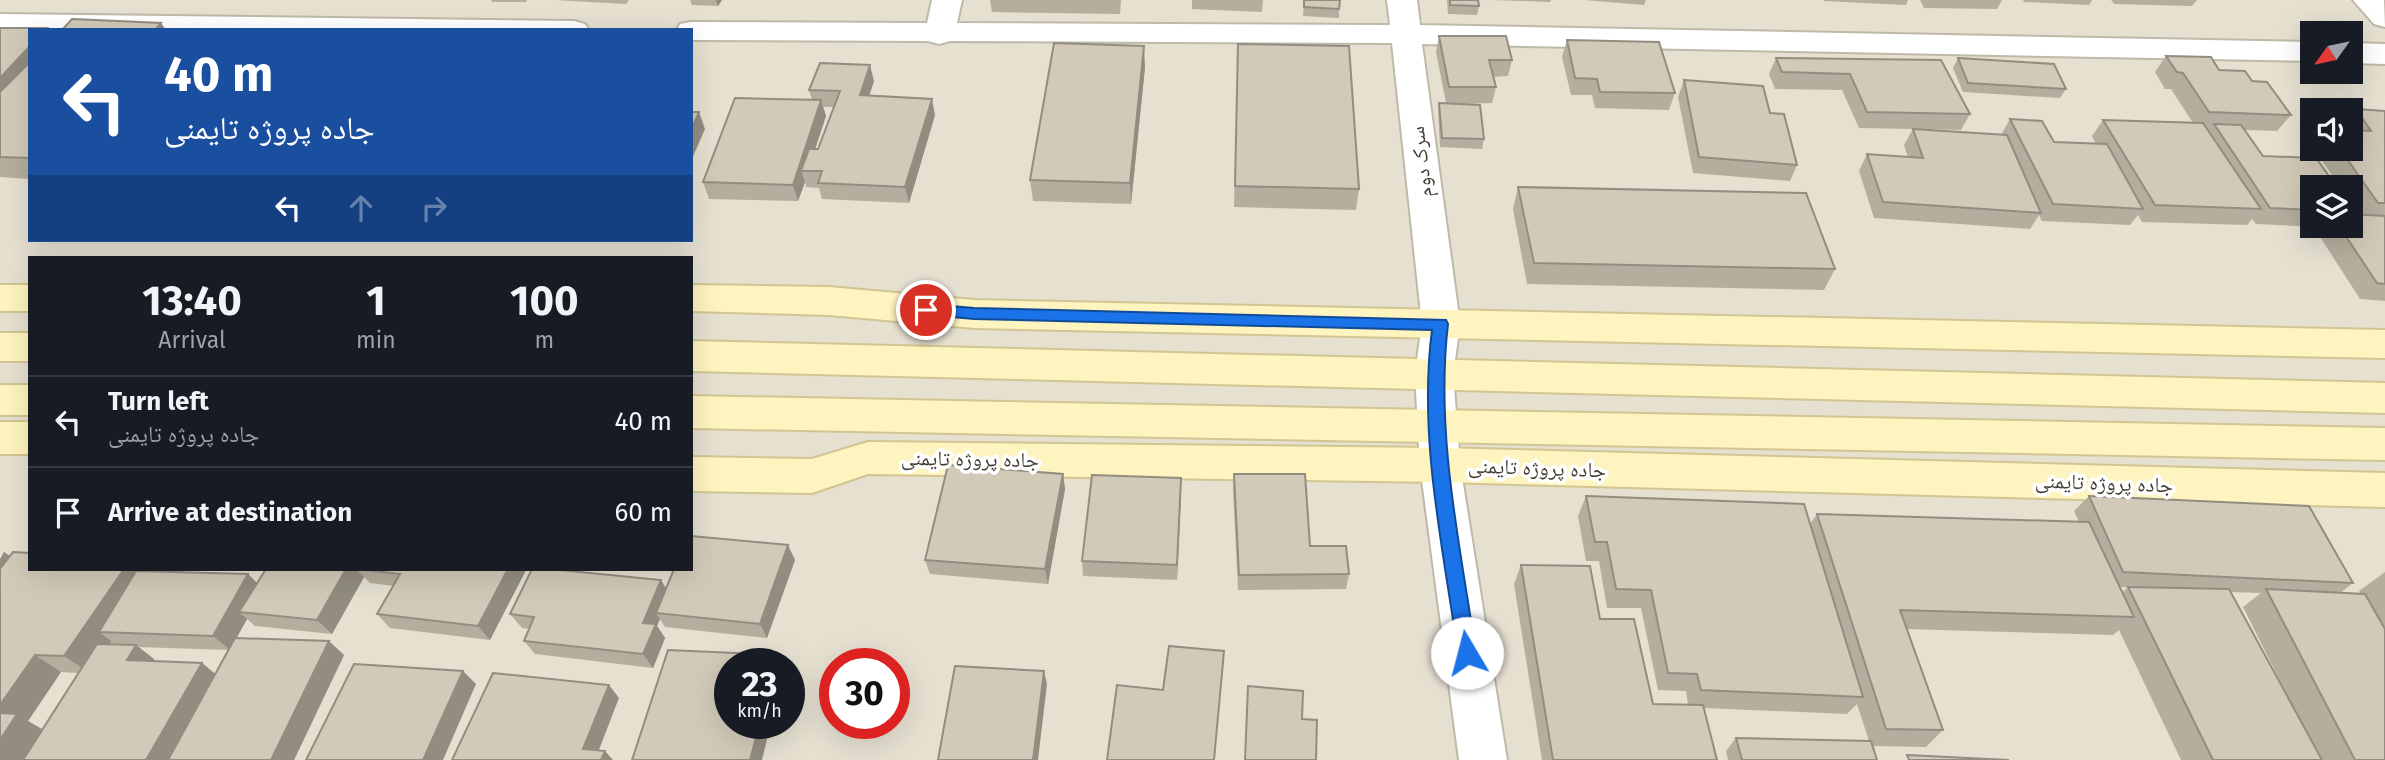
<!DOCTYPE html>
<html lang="en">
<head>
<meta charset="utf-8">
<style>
  :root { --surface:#171b24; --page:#20242c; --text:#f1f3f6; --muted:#9ea1a6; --line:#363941 }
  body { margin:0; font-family:"Fira Sans","Noto Naskh Arabic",sans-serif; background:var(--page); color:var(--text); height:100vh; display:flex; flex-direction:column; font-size:26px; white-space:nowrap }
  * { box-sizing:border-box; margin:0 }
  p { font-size:23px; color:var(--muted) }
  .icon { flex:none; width:38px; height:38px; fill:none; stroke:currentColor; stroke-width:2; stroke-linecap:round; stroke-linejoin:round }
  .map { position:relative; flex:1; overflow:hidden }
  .sheet { position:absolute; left:28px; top:256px; width:665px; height:315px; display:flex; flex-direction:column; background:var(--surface); border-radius:0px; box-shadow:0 7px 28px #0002 }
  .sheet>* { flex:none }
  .guide { position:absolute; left:28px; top:28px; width:665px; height:214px; border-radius:0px; box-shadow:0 7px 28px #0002; background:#1a4fa0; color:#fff; overflow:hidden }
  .needle { width:46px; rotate:237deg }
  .tools { position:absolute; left:2300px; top:21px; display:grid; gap:14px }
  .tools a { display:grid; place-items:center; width:63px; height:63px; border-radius:0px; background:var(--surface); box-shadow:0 7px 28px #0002; font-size:35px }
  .speed { position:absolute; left:714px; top:648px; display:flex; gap:14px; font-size:35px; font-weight:700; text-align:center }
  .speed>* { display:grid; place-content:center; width:91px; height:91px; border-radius:50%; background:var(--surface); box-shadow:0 7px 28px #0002; line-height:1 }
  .speed small { font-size:18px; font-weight:400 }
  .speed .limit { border:10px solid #d22; background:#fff; color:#111 }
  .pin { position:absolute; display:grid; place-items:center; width:60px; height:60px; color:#fff; margin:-30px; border:4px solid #fff; border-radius:50%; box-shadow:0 2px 7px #0007 }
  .me { position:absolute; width:77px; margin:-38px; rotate:352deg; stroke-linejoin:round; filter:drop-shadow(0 0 5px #0008) }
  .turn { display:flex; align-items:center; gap:24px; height:147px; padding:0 21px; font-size:32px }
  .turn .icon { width:91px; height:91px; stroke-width:2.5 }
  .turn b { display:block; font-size:49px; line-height:60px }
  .lanes { display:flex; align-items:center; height:66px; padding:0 21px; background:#0003; justify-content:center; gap:35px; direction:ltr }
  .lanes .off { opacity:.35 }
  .eta { display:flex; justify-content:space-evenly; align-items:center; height:119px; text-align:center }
  .eta b { font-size:42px; font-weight:700; line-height:49px }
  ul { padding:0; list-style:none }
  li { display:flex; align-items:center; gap:21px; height:91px; padding:0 21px; border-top:2px solid var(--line) }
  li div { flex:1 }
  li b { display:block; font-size:26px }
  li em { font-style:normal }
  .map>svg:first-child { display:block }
  .residential { fill:#e5e0d0; fill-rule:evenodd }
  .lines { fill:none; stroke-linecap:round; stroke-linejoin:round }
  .street-casing { stroke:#bfb9a8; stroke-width:4 }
  .secondary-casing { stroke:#d2c591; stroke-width:4 }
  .street { fill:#fff; fill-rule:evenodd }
  .secondary { fill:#fef4bf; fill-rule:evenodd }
  .wall { fill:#b5ae9e; fill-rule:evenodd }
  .shaded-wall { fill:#938d81 }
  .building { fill:#d2cab8; stroke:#938d81; stroke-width:2 }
  .route { fill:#1a73e8; stroke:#114b97; stroke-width:2 }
  .labels { text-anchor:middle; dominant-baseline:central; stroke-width:7; stroke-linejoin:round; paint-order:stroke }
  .street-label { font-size:21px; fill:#423e33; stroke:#fff }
</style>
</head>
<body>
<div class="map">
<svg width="2385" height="760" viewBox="0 0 2385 760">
  <rect width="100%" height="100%" fill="#f1eee2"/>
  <path class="residential" d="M0,0H2385V760H0ZM30,30H691V240H30ZM2312,33H2350V72H2312ZM2312,110H2350V149H2312ZM2312,187H2350V226H2312ZM30,257H691V569H30ZM730,663H789V723H730ZM835,663H894V723H835Z"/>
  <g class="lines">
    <g class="street-casing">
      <path id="street" d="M932,0H962L957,23L1390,25L1387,0H1417L1420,25L2312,42V61L1422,44L1460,324L1453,374L1460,465L1507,760H1459L1420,465L1415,374L1422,324L1392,43L950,41L939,44L928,41L691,40V30H677L680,24L691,22L927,23Z
        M2353,0H2384L2385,27L2374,24Z
        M0,14L574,21L585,24L589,30L0,32Z
        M2350,43L2385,44V64L2350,63Z"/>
    </g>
    <g class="secondary-casing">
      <path id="secondary" d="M0,285H30V311H0Z
        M691,285L829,287L974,300L2385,330V358L974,328L829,315L691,311Z
        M0,333H30V361H0Z
        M691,341L2385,383V413L691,371Z
        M0,385H30V415H0Z
        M691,396L2385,428V460L691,428Z
        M0,422H30V454H0Z
        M868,442L1440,448L2385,473V507L1440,482L868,474L812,493L691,491V457L812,459Z"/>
    </g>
    <use href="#street" class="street"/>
    <use href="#secondary" class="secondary"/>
  </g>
  <path class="wall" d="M491,0H527L526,2H492Z
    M555,0H629L626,4Z
    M690,0H722L718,6L692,5Z
    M990,0H1121L1120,14L992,12Z
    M1192,0H1263L1262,12L1192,9Z
    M1304,0L1339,9V18L1303,16Z
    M1447,0H1478L1479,6L1477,15L1448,14Z
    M1491,0H1551L1550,2Z
    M1584,0H1646L1644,5Z
    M1824,0H1908L1906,5L1824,1Z
    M1920,0H2002L1997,9L1924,8Z
    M2023,0H2092L2089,5L2024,2Z
    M2111,0H2197L2192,6L2114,4Z
    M0,28H47L48,30H30V179L0,177Z
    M1439,36L1512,60L1508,76L1493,77L1496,87L1492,103L1460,104L1484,139L1482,149L1440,147L1438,112L1439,103H1446L1436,52Z
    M1567,40L1675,93L1669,110L1595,108L1592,95H1571L1562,57Z
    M1238,44L1359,189L1356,210L1234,207Z
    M2166,56L2219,70L2252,81L2291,115L2277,131L2245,130L2263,156L2312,187V226H2350V206L2354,211L2352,214H2359L2350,202V187H2340L2314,149H2350V116L2356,109L2385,111V301L2360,299L2315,229L2317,227L2256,224L2252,219L2247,225L2142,222L2138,215L2130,225L2042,221L2039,215L2030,229L1874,218L1859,171L1867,154L1908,157L1904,145L1913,129L1859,128L1842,90L1775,89L1769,74L1776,58L1941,60L1970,114L1961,130L1920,129L2001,135L2010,119L2054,142L2096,144L2092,136L2103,120L2193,123L2171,89H2165L2155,72Z
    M1958,58L2066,89L2060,98L1963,92L1953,68Z
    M1145,67L1131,204L1033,201L1030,180Z
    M1684,80L1770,113L1797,165L1790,181L1693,173L1678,97Z
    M874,81L869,96L935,115L909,203L822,199L819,188L806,187L805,182L798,201L709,199L703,182L812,100L809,90ZM823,107H834L818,149H815L826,116Z
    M1518,187L1835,269L1824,290L1527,284L1513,209Z
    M1063,474L1065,489L1048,584L930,574L925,560Z
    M1234,474L1310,546L1349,574L1346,589L1238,590L1233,490Z
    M1181,493L1177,580L1083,576L1082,561Z
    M1586,496L1810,524L1817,514L2079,522L2074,511L2089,496L2353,583L2340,593L2361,594L2359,591L2385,572V760H2181L2119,630L2113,635L1907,629L1943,730L1926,747L1872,746L1877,760H1728L1726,751L1736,738L1869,741L1857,704L1847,714L1704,708L1717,760H1542L1514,584L1521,565L1600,619L1653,704L1688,705L1686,691L1658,690L1641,608H1607L1599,561H1586L1578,516ZM2120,587L2142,588L2128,587L2123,592ZM2230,592L2261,593L2243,607L2297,715Z
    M4,552L10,556L144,571L248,574L257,583L266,569H525L526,570L490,640L390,628L377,614L393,586L370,583L364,577L332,634L255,626L247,619L236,638L344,655L294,760H0ZM138,647L228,650L215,674L202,663L153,661L154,659ZM61,672L78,673L42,729L28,721Z
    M795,560L767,638L665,627L660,619L657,626L665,638L653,668L535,654L524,641L529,629L522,628L510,614L666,588Z"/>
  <path class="shaded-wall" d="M716,0H722L718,6Z
    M161,23L166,30H155Z
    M30,46V78L0,111V78Z
    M1144,46L1145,67L1131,204L1130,183Z
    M870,65L874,81L864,112L860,95Z
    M932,99L935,115L909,203L905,187Z
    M821,100L826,116L808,171H801L805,182L798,201L793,185Z
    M699,112L705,129L691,161V130Z
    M1063,474L1065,489L1048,584L1045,569Z
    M1181,478V493L1177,580V565Z
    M788,545L795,560L767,638L760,624Z
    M4,552L24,567L0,602V559Z
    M124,569H141L153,578L99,632L111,641L90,673L64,656Z
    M346,569H356L364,577L332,634L317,620Z
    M508,569H525L526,570L490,640L478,626Z
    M248,574L263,589L239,612L247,619L230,650L213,636Z
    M661,580L670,595L656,613L660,619L657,626L665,638L653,668L643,654V623Z
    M329,641L344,655L294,760H271Z
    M136,645L154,659L146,673L127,660Z
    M35,655L61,672L28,721L45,731L25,760H0V705Z
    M778,655L783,663H776Z
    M202,663L219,677L172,760H146Z
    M463,671L476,684L443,760H423Z
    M1044,671L1047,684L1038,760H1033Z
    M609,685L619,698L595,760L583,749Z
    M760,723H771L762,760H750Z
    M605,751L613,760H601Z"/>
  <path class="building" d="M1304,0H1340L1339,9L1304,7Z
    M1450,0H1478L1479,6L1450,5Z
    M72,19L161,23L155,30H62Z
    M0,28H47L45,30H30V46L0,78Z
    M1439,36H1506L1512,60H1489L1496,87H1449Z
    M1567,40L1659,42L1675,93L1600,92L1597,79L1575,78Z
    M1054,43L1144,46L1130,183L1030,180Z
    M1238,44L1349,46L1359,189L1235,186Z
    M2166,56L2211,57L2219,70L2245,71L2252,81L2267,82L2291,115L2209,112L2183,73L2177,72Z
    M1776,58L1941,60L1970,114L1867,112L1850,74L1782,72Z
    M1958,58L2054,64L2066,89L1968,83Z
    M30,62V158L0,157V92Z
    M820,63L870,65L860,95L932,99L905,187L818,183L822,171H801L809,149H818L840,91L809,90Z
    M1684,80L1763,86L1770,113L1784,114L1797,165L1699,157Z
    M735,98L821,100L793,185L703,182Z
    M1439,103L1480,105L1484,139L1442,138Z
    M2356,109L2385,111V203H2378L2340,149H2350V130L2371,131Z
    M691,112H699L691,130Z
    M2010,119L2042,121L2054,142L2107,144L2143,209L2053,204Z
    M2103,120L2203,123L2261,209L2155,205Z
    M2214,124L2241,125L2263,156L2316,158L2337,187H2312V210L2270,208Z
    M1913,129L2007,135L2041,213L1883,202L1867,154L1923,158Z
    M1518,187L1806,193L1835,269L1534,263Z
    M2350,214L2385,216V284L2377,283L2339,226H2350Z
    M948,465L1063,474L1045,569L925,560Z
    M1234,474H1305L1310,546H1346L1349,574L1239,575Z
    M1092,475L1181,478L1177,565L1082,561Z
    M1586,496L1804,504L1863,697L1701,690L1697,674L1668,673L1651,590L1616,589L1607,542H1595Z
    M2089,496L2309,506L2353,583L2123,572Z
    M1817,514L2089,522L2134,617L1900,610L1943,730L1886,729Z
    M691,536L788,545L760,624L656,613L674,569H691Z
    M13,552L30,553V569H124L64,656L35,655L0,705V569Z
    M1521,565L1590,566L1600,619H1634L1653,704L1703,705L1717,760H1553Z
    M266,569H346L317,620L239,612Z
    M357,569H508L478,626L377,614L400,574Z
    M532,569H550L661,580L643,623L656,624L643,654L524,641L534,617L510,614Z
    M136,571L248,574L213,636L99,632Z
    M2128,587L2229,589L2322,760H2213Z
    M2266,589L2365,594L2385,629V760H2355Z
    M235,638L329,641L271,760H168Z
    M97,644L136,645L127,660L202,663L146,760H23Z
    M1169,646L1224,651L1214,760H1107L1117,685L1163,690Z
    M668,650L778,655L776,663H730V723H760L750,760H632Z
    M354,664L463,671L423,760H306Z
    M955,666L1044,671L1033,760H938Z
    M493,673L609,685L583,749L605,751L601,760H452Z
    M1248,686L1303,691L1302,719L1317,720L1316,760H1245Z
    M0,713L17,714L0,740Z
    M1736,738L1871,741L1877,760H1742Z
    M1907,755L2009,760H1909Z"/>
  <path class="route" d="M926,304L974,308L1446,320L1448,324C1435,434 1460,544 1476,653L1474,659L1467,661L1460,659L1458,653C1443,547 1418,437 1432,330L974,319L920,314V306Z"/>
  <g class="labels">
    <g class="street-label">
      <text transform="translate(1421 162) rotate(-97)">سرک دوم</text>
      <text transform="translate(970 459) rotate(1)">جاده پروژه تایمنی</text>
      <text transform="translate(1537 468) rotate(2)">جاده پروژه تایمنی</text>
      <text transform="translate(2104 483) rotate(2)">جاده پروژه تایمنی</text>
    </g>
  </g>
</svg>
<div class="tools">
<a><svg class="needle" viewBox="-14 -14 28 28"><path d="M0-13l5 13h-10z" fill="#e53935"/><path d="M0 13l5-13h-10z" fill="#9ea1a6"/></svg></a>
<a><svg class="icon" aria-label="sound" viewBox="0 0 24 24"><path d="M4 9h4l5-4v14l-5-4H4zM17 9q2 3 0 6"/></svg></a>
<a><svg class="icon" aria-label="layers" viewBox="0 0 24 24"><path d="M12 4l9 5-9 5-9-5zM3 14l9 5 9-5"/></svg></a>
</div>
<div class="speed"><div>23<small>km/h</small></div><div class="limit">30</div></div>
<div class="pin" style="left:926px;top:310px;background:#d93025"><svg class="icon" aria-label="arrive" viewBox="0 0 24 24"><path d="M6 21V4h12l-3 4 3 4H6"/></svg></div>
<svg class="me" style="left:1467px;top:653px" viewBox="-20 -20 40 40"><circle r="19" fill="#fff"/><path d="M0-13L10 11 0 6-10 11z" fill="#1a73e8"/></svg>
<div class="guide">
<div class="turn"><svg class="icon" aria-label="left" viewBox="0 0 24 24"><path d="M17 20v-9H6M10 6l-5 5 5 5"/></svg><div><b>40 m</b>جاده پروژه تایمنی</div></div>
<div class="lanes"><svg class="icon" aria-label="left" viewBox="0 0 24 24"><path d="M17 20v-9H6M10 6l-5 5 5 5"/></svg><svg class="icon off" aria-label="ahead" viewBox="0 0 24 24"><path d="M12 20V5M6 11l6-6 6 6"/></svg><svg class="icon off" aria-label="right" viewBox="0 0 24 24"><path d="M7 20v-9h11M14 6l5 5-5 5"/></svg></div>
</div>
<section class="sheet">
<div class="eta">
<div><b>13:40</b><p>Arrival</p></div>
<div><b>1</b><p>min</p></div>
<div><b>100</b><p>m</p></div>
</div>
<ul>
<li><svg class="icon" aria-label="left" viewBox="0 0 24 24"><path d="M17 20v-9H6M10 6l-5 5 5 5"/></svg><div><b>Turn left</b><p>جاده پروژه تایمنی</p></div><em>40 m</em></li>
<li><svg class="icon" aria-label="arrive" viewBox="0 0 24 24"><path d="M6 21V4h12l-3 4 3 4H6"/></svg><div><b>Arrive at destination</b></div><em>60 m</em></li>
</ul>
</section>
</div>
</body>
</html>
